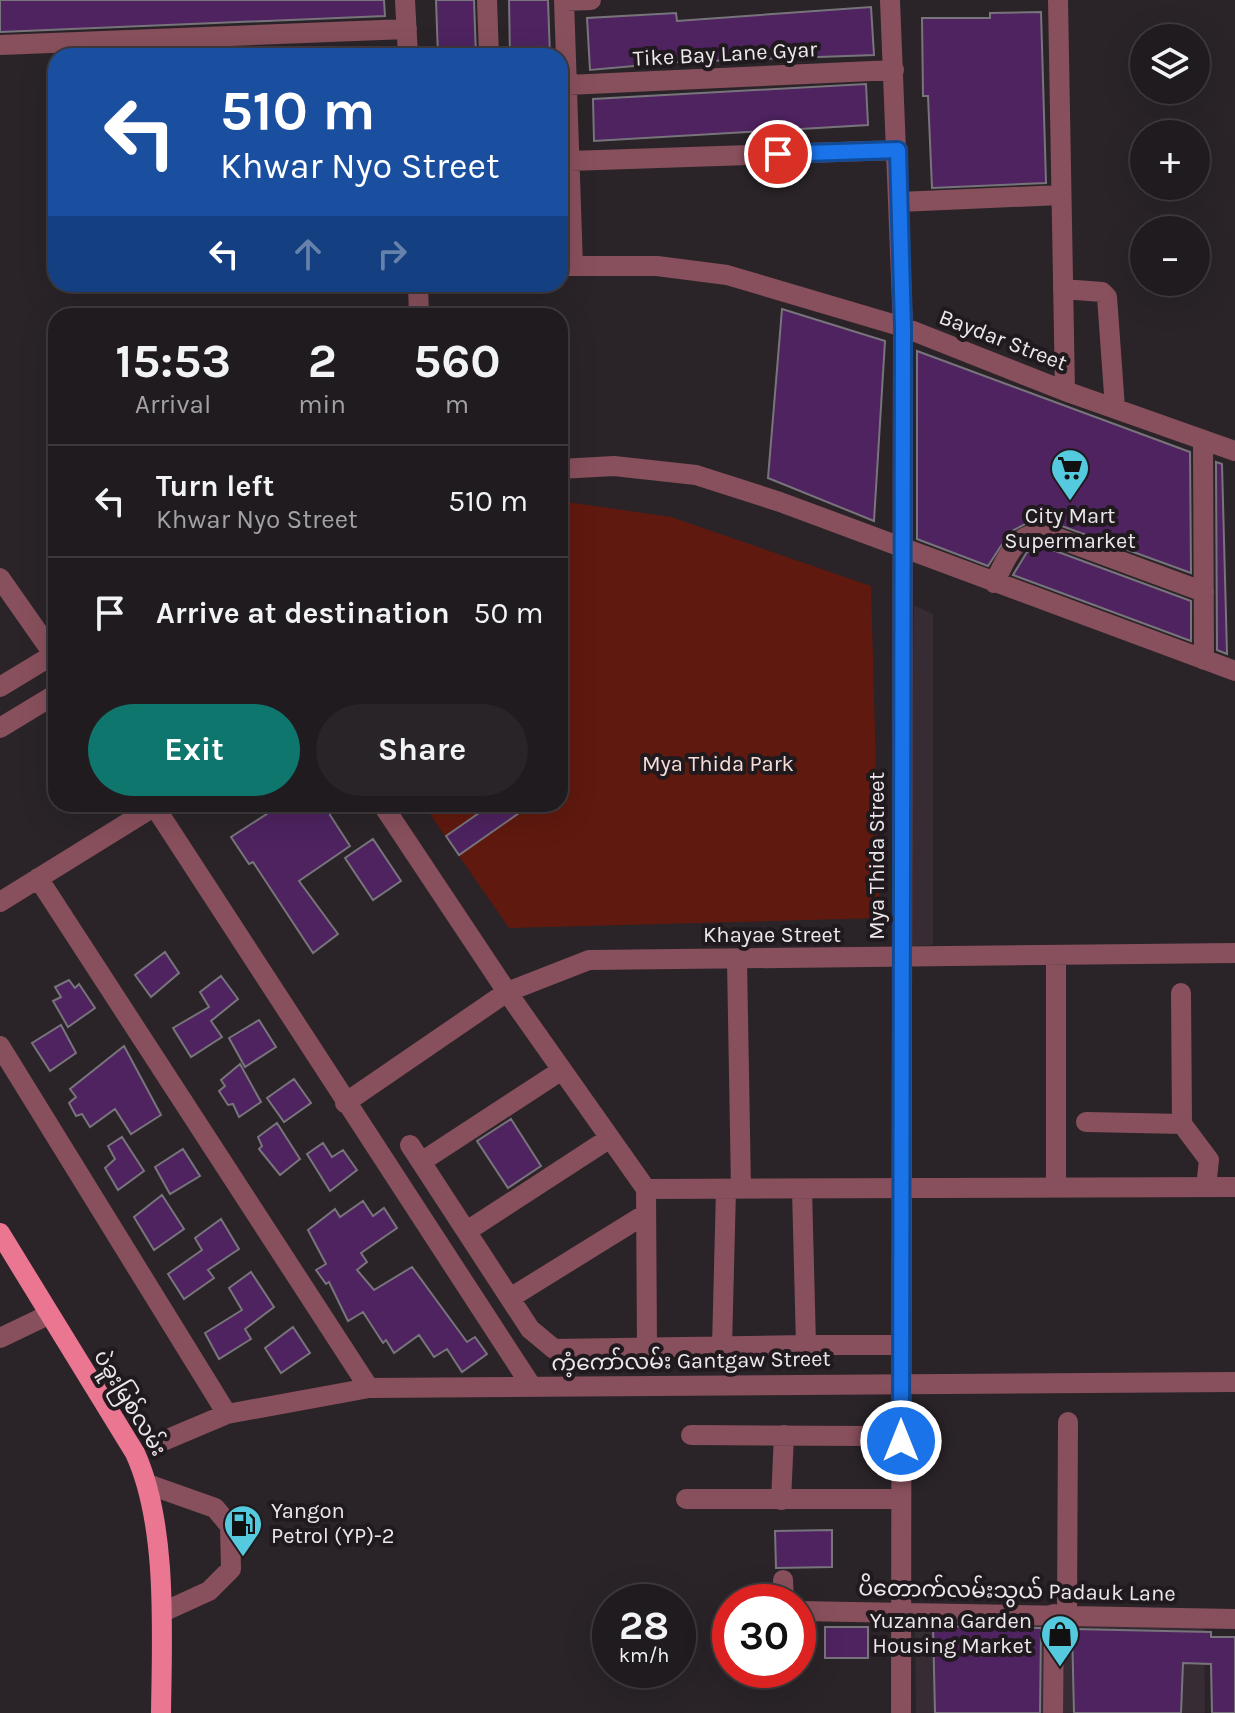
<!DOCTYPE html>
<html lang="en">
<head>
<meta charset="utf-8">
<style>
  :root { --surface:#201b1e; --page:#282427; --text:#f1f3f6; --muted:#a2a1a4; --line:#3d393c; --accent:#0f766e }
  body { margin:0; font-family:Karla,"Noto Sans Myanmar",sans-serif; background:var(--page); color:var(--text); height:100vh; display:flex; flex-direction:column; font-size:30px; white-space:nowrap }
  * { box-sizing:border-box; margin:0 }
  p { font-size:26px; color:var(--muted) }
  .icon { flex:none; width:44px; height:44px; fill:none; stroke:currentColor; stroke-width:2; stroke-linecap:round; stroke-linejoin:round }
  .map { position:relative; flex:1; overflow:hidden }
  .panel { position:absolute; left:48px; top:308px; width:520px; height:504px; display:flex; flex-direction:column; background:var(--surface); border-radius:24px; box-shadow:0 8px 32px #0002,0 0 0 2px var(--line) }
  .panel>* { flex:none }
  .hud { position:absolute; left:48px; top:48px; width:520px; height:244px; border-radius:24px; box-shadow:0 8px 32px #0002,0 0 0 2px var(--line); background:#1a4fa0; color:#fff; overflow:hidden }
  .controls { position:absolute; left:1130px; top:24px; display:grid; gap:16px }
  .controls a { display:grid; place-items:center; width:80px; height:80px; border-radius:50%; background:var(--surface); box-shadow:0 8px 32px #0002,0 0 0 2px var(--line); font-size:40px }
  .speed { position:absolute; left:592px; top:1584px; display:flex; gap:16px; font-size:40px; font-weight:700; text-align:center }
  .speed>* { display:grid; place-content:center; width:104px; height:104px; border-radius:50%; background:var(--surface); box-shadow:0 8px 32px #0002,0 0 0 2px var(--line); line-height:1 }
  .speed small { font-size:20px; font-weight:400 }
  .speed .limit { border:12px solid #d22; background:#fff; color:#111 }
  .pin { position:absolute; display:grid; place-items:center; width:68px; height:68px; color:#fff; margin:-34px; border:4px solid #fff; border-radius:50%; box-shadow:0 2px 8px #0007 }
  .me { position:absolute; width:88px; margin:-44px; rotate:0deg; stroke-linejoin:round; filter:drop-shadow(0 0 6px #0008) }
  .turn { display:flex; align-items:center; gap:28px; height:168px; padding:0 40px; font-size:36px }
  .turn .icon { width:104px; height:104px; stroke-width:2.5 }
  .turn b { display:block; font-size:56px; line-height:68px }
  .lanes { display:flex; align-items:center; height:76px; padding:0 40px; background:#0003; justify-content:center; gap:40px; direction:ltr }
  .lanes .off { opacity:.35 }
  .eta { display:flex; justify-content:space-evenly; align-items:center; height:136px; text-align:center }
  .eta b { font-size:48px; font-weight:700; line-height:56px }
  .button { display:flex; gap:16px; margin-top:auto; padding:16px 40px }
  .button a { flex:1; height:92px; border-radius:48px; background:var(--accent); color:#fff; font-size:32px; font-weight:700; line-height:92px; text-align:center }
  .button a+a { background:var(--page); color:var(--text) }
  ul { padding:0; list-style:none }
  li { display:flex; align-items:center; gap:24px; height:112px; padding:0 40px; border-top:2px solid var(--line) }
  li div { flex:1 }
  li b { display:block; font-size:30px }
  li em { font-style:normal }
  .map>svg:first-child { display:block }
  .built { fill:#382c34 }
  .green { fill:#60190e }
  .building { fill:#4e2360; stroke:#78747b; stroke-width:2 }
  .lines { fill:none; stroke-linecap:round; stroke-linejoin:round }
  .minor { stroke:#88505c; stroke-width:20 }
  .major { stroke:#ea7692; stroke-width:20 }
  .route-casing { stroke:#114b97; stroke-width:20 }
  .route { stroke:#1a73e8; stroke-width:14 }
  .labels { text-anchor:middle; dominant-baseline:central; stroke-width:8; stroke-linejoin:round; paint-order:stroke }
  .street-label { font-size:22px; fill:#ebe7ea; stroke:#201a1e }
  .poi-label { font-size:22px; fill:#ebe7ea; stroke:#201a1e }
  .park-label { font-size:22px; fill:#f6ded9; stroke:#201a1e }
</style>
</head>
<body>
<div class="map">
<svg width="1235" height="1713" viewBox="0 0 1235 1713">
  <rect width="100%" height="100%" fill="#2a2428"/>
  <path class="built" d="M914,605L933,614V945L910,946Z
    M915,1622L1204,1623L1205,1713H916Z"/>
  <path class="green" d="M560,501L671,517L871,586L880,918L509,928L423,804H560Z"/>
  <path class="building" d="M0,0H384L385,16L0,32Z
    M436,0H474L476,56H438Z
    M509,0H548L550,56H510Z
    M871,7L874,55L679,62L590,70L587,18L676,13L677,21Z
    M1041,12L1046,183L932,188L928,96H923L922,18H990V13Z
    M866,84L868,125L594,141L593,99Z
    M782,309L885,341L874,521L768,478Z
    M917,351L1190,452L1191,573L1048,521L1029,522L1010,532L988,566L917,539Z
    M1216,462L1222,464L1227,654L1217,650Z
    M1042,546L1191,601V641L1013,575L1027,552Z
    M269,804H330V815L350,846L299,881L338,934L313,953L253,862L249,864L231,837L273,810Z
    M492,804H532L459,855L446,836Z
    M373,839L401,881L373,900L345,858Z
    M165,952L179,973L151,997L135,975Z
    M221,976L238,999L211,1021L222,1037L191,1057L173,1028L209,1007L200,992Z
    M69,980L75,988L79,984L95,1008L68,1027L53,1001L61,997L55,987Z
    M259,1020L276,1047L245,1067L229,1038Z
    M61,1025L76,1053L50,1071L32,1043Z
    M124,1046L161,1115L131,1134L115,1109L90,1127L82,1114L76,1116L69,1103L76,1097L70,1089Z
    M240,1064L261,1102L239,1117L233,1104L228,1105L219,1091L225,1086L221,1080Z
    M294,1079L311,1103L284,1122L267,1098Z
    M511,1119L541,1166L508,1188L477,1141Z
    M277,1123L300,1159L280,1175L259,1149L262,1146L258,1137Z
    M122,1137L144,1171L118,1190L105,1168L115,1159L108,1146Z
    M323,1143L332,1157L343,1150L357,1170L330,1191L307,1154Z
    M183,1149L200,1176L170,1194L155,1167Z
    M162,1195L184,1229L154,1250L134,1217Z
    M363,1201L373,1216L384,1208L397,1228L361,1253L367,1262L357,1270L374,1290L412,1267L467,1342L475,1337L487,1354L462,1372L447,1349L434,1357L419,1335L394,1353L386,1340L383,1343L363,1312L348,1321L329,1282L326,1284L316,1270L326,1264L308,1230L335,1209L340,1217Z
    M221,1219L239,1249L208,1270L214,1278L184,1299L168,1274L202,1250L195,1238Z
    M251,1272L274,1307L245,1329L251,1339L219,1359L205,1333L242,1310L229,1288Z
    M293,1327L310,1353L281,1373L265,1348Z
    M832,1530V1567L776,1568L775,1531Z
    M933,1626L1041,1628L1040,1713H935Z
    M825,1627H868V1658H825Z
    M1072,1629L1211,1632V1637H1235V1713H1212L1211,1664L1183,1663L1181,1713H1074Z"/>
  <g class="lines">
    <path class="minor" d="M405,0L408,56
      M487,0L489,56
      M564,0L573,266
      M890,0L903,327L901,1713
      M1058,0L1065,391
      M564,1L591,0
      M0,45L407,29
      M567,85L894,70
      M569,161L898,150
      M899,202L1061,195
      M560,266H657L727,275L903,327L1065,391L1235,451
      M418,284L419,316
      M1063,289L1102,292L1107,297L1115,408
      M1203,440L1204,660
      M560,469L614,466L696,475L780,502L1235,671
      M0,578L56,658
      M994,583C1007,559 1013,533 1044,533L1204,592
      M0,687L56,653
      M0,728L56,694
      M153,804L532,1387
      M382,804L507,992L646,1189L1235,1187
      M38,878L369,1388
      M0,902L155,806
      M737,960L741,1189
      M0,1046L227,1414
      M345,1103L507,992L589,960L1235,953
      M1086,1122L1182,1124L1181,993
      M1182,1124L1209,1160L1206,1187
      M410,1145L530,1329L554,1349L806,1345
      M421,1162L562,1070
      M1056,1187V956
      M646,1189L647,1348
      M802,1189L806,1345H900
      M467,1231L610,1138
      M510,1298L644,1215
      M0,1338L48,1315
      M722,1347L726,1189
      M691,1435L867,1436
      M156,1444L227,1414L369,1388L1235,1382
      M150,1485L215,1508L230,1526L231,1569L209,1591L163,1612
      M686,1499H900
      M781,1500L784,1435
      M783,1580L784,1602
      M798,1611L1235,1619
      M1067,1615L1068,1422
      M1053,1713L1054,1614"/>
    <path class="major" d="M0,1233L135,1453C168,1525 162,1634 161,1713"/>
  </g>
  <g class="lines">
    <g class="route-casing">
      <path id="route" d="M778,154L898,150L903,327L901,1441"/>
    </g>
    <use href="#route" class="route"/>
  </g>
  <defs>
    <g id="supermarket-pin" transform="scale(2)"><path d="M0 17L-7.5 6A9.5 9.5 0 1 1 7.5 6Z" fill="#55cadf" stroke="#201a1e"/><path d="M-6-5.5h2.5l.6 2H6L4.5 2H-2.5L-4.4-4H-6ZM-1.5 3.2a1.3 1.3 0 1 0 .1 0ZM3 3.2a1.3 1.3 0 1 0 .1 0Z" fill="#111"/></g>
    <g id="fuel-pin" transform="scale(2)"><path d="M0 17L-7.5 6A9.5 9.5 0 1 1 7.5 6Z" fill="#55cadf" stroke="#201a1e"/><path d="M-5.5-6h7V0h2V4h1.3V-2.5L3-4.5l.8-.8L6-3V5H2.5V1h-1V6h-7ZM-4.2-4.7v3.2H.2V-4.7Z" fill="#111"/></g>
    <g id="shop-pin" transform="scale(2)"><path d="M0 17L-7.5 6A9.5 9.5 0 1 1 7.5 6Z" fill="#55cadf" stroke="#201a1e"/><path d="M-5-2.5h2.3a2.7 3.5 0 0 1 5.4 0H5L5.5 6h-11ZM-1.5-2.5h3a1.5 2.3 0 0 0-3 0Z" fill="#111"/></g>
  </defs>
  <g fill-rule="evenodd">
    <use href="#supermarket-pin" x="1070" y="468"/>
    <use href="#fuel-pin" x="243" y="1524"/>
    <use href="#shop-pin" x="1060" y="1634"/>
  </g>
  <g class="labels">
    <g class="street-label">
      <text transform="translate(725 54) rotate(-3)">Tike Bay Lane Gyar</text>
      <text transform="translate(1003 340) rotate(21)">Baydar Street</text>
      <text transform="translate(877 856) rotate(-90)">Mya Thida Street</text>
      <text x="772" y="935">Khayae Street</text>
      <text transform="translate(691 1361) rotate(-1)">ကံ့ကော်လမ်း Gantgaw Street</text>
      <text transform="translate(130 1403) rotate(59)">ပဲခူးမြစ်လမ်း</text>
      <text transform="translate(1017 1591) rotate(1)">ပိတောက်လမ်းသွယ် Padauk Lane</text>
    </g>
    <g class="poi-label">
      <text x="1070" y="516">City Mart<tspan x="1070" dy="25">Supermarket</tspan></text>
      <text x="271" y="1511" text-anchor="start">Yangon<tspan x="271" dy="25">Petrol (YP)-2</tspan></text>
      <text x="1032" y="1621" text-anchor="end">Yuzanna Garden<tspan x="1032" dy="25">Housing Market</tspan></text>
    </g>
    <g class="park-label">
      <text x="718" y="764">Mya Thida Park</text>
    </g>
  </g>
</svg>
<div class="controls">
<a><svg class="icon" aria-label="layers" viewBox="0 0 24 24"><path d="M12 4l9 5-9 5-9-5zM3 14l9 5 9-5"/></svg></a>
<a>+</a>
<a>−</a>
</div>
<div class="speed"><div>28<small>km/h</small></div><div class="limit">30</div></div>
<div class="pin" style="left:778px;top:154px;background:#d93025"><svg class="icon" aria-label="arrive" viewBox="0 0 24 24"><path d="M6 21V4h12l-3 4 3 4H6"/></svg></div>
<svg class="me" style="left:901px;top:1441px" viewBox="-20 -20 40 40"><circle r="17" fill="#1a73e8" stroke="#fff" stroke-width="3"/><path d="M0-11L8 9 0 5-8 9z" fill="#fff"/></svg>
<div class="hud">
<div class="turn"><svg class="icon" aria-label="left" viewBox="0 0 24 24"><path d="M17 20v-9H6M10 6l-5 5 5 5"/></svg><div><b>510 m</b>Khwar Nyo Street</div></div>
<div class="lanes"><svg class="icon" aria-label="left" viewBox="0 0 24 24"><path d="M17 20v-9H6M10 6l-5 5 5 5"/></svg><svg class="icon off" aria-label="ahead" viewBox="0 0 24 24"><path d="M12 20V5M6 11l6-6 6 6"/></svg><svg class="icon off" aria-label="right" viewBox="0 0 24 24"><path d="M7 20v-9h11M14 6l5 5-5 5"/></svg></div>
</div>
<section class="panel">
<div class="eta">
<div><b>15:53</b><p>Arrival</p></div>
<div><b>2</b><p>min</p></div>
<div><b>560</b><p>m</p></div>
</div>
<ul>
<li><svg class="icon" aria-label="left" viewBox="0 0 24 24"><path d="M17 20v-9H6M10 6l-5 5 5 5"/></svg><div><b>Turn left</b><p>Khwar Nyo Street</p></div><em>510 m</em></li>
<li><svg class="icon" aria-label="arrive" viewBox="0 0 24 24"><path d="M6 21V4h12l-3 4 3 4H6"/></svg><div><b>Arrive at destination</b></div><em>50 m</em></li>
</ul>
<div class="button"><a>Exit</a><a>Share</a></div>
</section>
</div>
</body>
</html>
